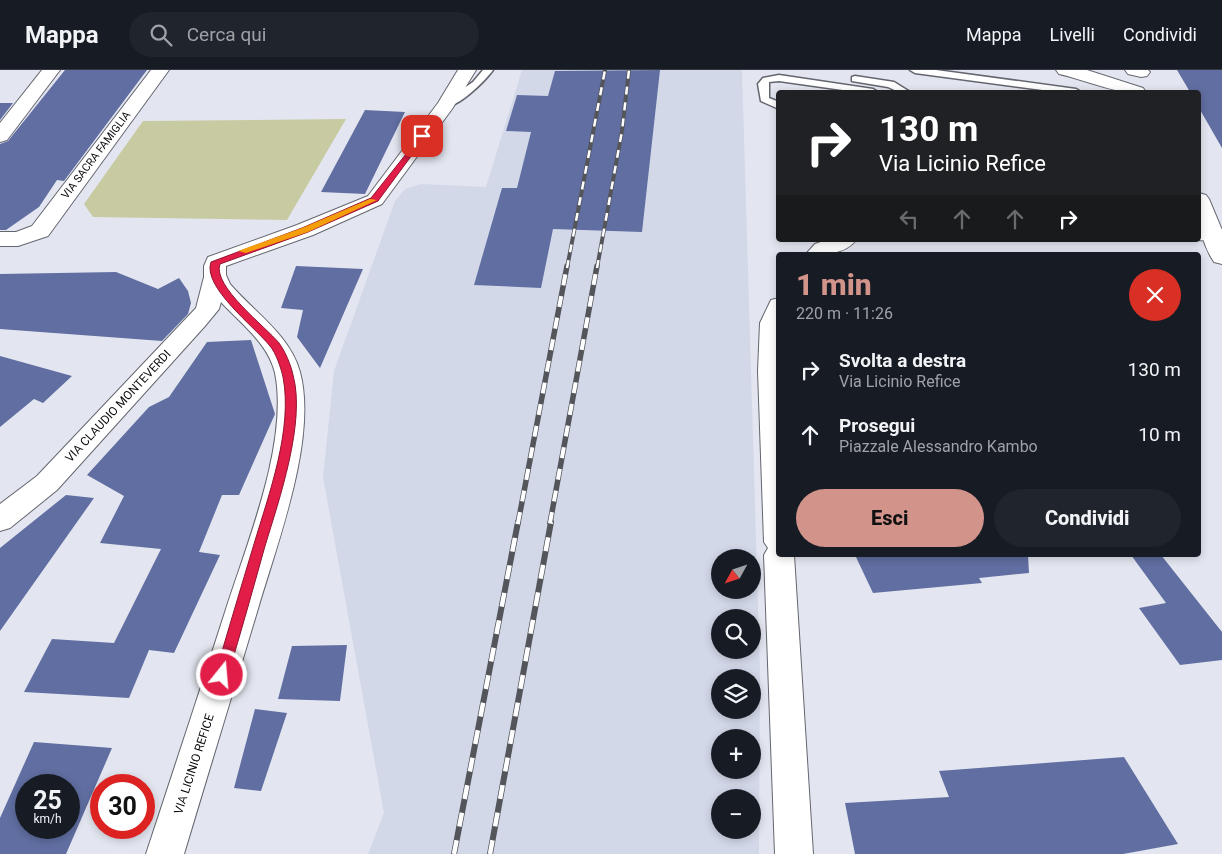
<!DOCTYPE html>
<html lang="it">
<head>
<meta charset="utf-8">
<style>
  :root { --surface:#171b24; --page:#20242c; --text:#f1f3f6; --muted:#9ea1a6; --line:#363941; --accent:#d2938b }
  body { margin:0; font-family:Roboto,sans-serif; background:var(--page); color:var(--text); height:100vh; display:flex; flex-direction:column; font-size:19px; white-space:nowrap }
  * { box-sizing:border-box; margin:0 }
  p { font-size:16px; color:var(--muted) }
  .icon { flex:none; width:28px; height:28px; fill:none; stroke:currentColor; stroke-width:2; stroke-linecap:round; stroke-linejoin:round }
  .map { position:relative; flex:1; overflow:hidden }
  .drawer { position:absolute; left:776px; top:182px; width:425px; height:305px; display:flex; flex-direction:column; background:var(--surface); border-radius:5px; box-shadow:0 2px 8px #0003 }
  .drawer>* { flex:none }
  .hud { position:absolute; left:776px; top:20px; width:425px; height:152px; border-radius:5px; box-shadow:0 2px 8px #0003; background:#202124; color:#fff; overflow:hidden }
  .needle { width:32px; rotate:230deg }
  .controls { position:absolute; left:711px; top:479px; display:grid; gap:10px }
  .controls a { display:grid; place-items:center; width:50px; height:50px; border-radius:50%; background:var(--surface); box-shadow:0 2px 8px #0003; font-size:25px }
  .speed { position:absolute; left:15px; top:704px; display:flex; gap:10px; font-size:25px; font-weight:700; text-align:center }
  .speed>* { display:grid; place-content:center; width:65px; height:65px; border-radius:50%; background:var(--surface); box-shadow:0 2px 8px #0003; line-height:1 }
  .speed small { font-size:12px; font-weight:400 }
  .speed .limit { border:8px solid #d22; background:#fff; color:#111 }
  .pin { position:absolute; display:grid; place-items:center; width:42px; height:42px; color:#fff; margin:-21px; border-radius:10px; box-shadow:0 2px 8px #0006 }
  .me { position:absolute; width:55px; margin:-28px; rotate:17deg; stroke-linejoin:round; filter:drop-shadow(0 0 4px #0008) }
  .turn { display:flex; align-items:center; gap:18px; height:105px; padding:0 20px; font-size:22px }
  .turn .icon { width:65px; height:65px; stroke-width:2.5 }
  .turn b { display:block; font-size:35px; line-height:42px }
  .lanes { display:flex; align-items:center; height:48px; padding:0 20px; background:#0003; justify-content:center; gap:25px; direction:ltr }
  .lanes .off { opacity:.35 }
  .round { display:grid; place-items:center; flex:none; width:52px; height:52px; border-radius:26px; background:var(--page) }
  .summary { display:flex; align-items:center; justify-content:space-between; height:85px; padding:0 20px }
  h1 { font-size:30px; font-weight:800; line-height:38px; color:var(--accent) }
  .button { display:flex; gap:10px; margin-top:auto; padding:10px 20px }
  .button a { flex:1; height:58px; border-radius:30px; background:var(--accent); color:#111; font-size:20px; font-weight:800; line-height:58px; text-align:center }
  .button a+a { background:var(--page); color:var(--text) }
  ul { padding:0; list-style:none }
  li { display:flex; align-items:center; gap:15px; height:65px; padding:0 20px }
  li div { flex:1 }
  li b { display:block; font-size:19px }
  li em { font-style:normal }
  header { display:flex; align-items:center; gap:30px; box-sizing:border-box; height:70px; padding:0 25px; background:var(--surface); border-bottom:1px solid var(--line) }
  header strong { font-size:24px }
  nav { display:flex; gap:28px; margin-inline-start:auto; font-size:18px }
  .search { width:350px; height:45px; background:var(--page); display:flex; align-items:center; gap:12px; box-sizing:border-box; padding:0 18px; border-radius:28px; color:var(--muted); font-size:19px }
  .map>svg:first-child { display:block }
  .built { fill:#d2d8e8; fill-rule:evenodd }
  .green { fill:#c8caa1 }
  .building { fill:#606ea1; fill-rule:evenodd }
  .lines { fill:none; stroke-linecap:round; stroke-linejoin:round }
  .lane-casing { stroke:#64666f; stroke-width:3 }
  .street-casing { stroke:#64666f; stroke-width:2 }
  .secondary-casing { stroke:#64666f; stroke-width:2 }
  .lane { fill:#fff; fill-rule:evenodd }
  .street { fill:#fff; fill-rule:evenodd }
  .secondary { fill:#fff; fill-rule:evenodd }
  .rail-far2-casing { stroke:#53555a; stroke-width:4 }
  .rail-far1-casing { stroke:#53555a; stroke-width:5.5 }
  .rail-casing { stroke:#53555a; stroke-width:6 }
  .rail-far2 { stroke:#fff; stroke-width:2.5; stroke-dasharray:8; stroke-linecap:butt }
  .rail-far1 { stroke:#fff; stroke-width:4; stroke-dasharray:11; stroke-linecap:butt }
  .rail { stroke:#fff; stroke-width:4.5; stroke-dasharray:14; stroke-linecap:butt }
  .route { fill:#e11d48; stroke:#92132f }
  .slow { fill:#f59e0b }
  .labels { text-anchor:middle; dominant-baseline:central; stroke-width:4; stroke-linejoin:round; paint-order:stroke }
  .far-street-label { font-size:11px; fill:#0b0c0f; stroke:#fff }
  .street-label { font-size:12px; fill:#0b0c0f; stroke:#fff }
</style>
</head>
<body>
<header>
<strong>Mappa</strong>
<div class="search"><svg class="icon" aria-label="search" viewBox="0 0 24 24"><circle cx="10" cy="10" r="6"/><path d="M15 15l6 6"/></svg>Cerca qui</div>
<nav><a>Mappa</a><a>Livelli</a><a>Condividi</a></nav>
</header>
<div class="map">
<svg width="1222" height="784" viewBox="0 0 1222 784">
  <rect width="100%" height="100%" fill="#e3e6f0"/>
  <path class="built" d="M522,0H742L760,603L759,784H368L384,743L323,407L334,301L395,131L405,119L421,114L486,117ZM720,488H752V520H720ZM720,548H752V580H720ZM720,608H752V640H720ZM720,668H752V700H720ZM720,728H752V760H720Z"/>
  <path class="green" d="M346,49L287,150L93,147L84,134L143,51Z"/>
  <path class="building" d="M65,0H147L64,111L57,110L39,137L6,160H0V74L8,71Z
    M660,0L642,162L553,159L541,218L474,215L502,118H517L531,62L506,61L517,25L548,26L555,1Z
    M1177,0H1222V78L1199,38V22H1190Z
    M0,33H13L0,50Z
    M365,40L405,42L365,124L321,122Z
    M296,196L363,199L320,298L297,267L303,240L281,238Z
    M116,202L158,219L179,208L188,221L191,233L188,244L162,271L0,259V204Z
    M251,270L275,344L239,425H222L199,482L220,485L174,583L149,580L129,628L24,622L52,569L114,573L161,479L100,473L124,426L87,405L149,337L169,327L207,272Z
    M0,286L72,306L43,333L34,329L0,357Z
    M66,425L94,428L0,561V478Z
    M855,485H1028L1029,503L979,508L982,513L873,523Z
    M1131,485H1161L1222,562V590L1180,595L1139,538L1166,533Z
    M347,575L340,631L278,629L292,576Z
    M255,639L287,643L261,721L234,718Z
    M34,672L112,678L66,784H0V748ZM26,715H69V758H26Z
    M1124,687L1178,774L1123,784H855L845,733L949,727L939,701Z"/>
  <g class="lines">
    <g class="lane-casing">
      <path id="lane" d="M483,0H493C485,11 456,40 442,37V33L473,12Z
        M910,0H936L1076,19L1081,22H1058L915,3Z
        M779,5L873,19L878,22H857L779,11L769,12V28L779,32V39L761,31L758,14L763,8Z
        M855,6L894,12L910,22H899L888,17L852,11V7Z"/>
    </g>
    <g class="street-casing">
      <path id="street" d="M42,0H60L7,70L0,72V53Z
        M458,0H476L452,39L382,134L313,165L226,196V205L230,214C254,242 290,265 300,302C318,369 276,476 257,542C233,623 208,703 184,784H146C173,702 200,621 226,539C247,473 289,372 275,303C268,273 240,253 221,232L219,239L205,256L57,420L10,458L0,461V434L37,406L196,238L204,207V196L208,187L297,155L368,126L438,33Z
        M1199,159H1222V171L1193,170H1199Z
        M826,170H856C845,185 821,185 805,185L815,174Z
        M779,228V485H794L813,784H775L764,485L768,478L764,472L758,301L760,253L771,230Z"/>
    </g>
    <g class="secondary-casing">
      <path id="secondary" d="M151,0H169L48,166L18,176H0V162H16L32,156Z
        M1056,0H1087L1143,18L1146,22C1120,26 1086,10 1059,4Z
        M1125,0H1148L1150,2L1147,6L1141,7L1128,4Z
        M1199,123L1206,125L1209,129L1222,160V194L1214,192C1200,171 1197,146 1199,123Z"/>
    </g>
    <use href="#lane" class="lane"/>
    <use href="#street" class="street"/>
    <use href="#secondary" class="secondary"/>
    <g class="rail-far2-casing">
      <path id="rail-far2" d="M567,198L605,0
        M597,198L622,61L629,0"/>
    </g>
    <g class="rail-far1-casing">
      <path id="rail-far1" d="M518,453L567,196
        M550,453L597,196"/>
    </g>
    <g class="rail-casing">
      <path id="rail" d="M454,784L518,452
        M490,784L551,452"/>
    </g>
    <use href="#rail-far2" class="rail-far2"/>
    <use href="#rail-far1" class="rail-far1"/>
    <use href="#rail" class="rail"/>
  </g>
  <path class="route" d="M422,64L426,66L378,131L308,162L220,194C212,216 266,257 279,273C285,281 291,295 293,305C306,352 279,430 265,476C253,519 241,562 228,605L226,609H217L215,605C228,561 241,517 254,474C269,424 293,359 283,307C281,298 276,283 270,276C255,257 202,217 211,192L302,158L371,128Z"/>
  <path class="slow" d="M370,129L377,130L308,162L246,183L238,181L302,158Z"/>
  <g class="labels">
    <g class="far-street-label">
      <text transform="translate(96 85) rotate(-53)">VIA SACRA FAMIGLIA</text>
    </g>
    <g class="street-label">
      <text transform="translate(118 336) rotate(-47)">VIA CLAUDIO MONTEVERDI</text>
      <text transform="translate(194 694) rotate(-72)">VIA LICINIO REFICE</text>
    </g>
  </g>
</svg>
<div class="controls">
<a><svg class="needle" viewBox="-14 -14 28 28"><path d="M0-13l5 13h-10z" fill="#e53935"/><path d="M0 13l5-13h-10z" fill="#9ea1a6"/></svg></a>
<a><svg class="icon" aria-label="search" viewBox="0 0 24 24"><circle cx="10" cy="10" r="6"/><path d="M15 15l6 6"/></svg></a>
<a><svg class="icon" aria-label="layers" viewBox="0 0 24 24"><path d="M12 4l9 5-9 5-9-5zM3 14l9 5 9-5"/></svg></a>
<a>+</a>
<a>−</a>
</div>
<div class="speed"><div>25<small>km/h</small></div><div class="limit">30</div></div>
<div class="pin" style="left:422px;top:66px;background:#d93025"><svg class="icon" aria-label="arrive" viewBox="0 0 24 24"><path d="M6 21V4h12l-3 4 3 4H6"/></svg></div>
<svg class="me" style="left:222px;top:605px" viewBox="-20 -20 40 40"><circle r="17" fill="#e11d48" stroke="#fff" stroke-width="3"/><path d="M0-11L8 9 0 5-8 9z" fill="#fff"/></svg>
<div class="hud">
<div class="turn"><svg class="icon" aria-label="right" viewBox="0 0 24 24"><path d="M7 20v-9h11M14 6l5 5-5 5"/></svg><div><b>130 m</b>Via Licinio Refice</div></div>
<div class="lanes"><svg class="icon off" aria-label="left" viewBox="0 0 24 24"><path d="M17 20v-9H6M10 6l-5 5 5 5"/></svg><svg class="icon off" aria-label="ahead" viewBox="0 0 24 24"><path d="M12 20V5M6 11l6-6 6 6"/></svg><svg class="icon off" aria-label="ahead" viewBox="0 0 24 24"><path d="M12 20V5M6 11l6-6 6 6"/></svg><svg class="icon" aria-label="right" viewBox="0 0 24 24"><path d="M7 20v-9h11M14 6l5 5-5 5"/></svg></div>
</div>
<section class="drawer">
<div class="summary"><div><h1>1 min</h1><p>220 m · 11:26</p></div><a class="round" style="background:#d93025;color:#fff"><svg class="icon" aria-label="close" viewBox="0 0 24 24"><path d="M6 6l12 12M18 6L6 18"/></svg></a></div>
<ul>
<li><svg class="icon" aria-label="right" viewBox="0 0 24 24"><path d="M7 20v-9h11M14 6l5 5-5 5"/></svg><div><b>Svolta a destra</b><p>Via Licinio Refice</p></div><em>130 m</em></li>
<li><svg class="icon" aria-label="ahead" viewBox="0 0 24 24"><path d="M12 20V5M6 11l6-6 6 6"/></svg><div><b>Prosegui</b><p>Piazzale Alessandro Kambo</p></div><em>10 m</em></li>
</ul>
<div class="button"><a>Esci</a><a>Condividi</a></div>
</section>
</div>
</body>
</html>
